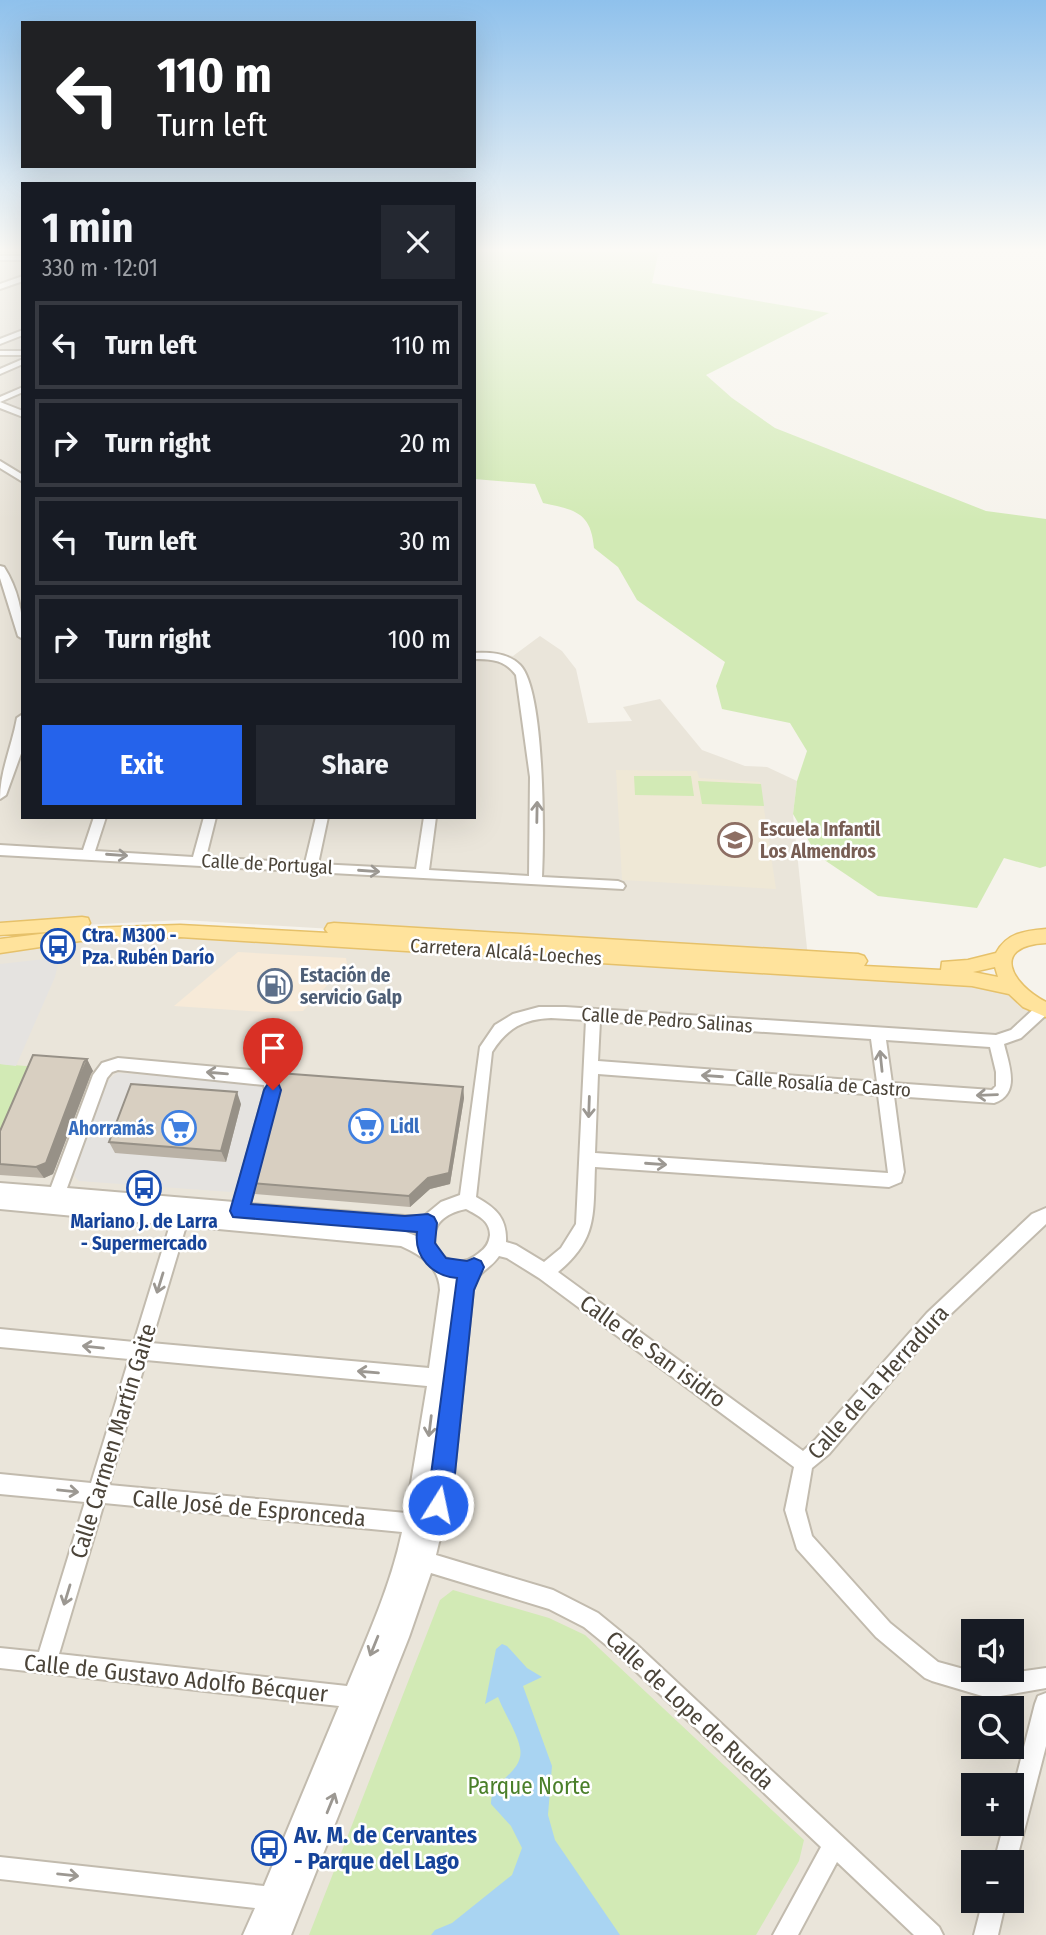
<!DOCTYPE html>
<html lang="en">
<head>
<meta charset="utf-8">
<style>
  :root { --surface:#171b24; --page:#242831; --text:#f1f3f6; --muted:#9ea1a6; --line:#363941; --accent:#2563eb }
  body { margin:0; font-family:"Fira Sans Condensed",sans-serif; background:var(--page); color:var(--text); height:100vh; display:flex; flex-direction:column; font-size:26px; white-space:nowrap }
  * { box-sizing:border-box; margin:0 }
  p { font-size:23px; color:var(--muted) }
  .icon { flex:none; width:38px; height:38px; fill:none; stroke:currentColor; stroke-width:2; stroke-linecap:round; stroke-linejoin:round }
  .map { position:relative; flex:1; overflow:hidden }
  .sheet { position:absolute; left:21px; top:182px; width:455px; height:637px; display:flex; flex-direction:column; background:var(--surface); border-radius:0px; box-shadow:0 7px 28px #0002 }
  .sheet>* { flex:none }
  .guide { position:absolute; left:21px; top:21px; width:455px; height:147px; border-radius:0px; box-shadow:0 7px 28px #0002; background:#202124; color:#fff; overflow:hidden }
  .controls { position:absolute; left:961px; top:1619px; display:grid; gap:14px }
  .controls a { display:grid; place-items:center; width:63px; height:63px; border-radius:0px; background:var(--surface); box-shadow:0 7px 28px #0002; font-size:35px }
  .pin { position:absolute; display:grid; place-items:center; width:60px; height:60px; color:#fff; margin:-72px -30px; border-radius:50% 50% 50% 0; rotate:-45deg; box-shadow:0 0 7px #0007 }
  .pin .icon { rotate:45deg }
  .me { position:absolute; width:77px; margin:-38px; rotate:10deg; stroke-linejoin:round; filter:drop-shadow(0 0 5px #0008) }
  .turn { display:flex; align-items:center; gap:24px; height:147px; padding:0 21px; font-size:32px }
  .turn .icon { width:91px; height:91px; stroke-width:2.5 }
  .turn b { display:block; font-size:49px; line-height:60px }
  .round { display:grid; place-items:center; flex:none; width:74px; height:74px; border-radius:0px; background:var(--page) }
  .overview { display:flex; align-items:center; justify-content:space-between; height:119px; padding:0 21px }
  h1 { font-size:42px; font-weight:700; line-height:52px }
  .cta { display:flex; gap:14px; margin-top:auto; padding:14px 21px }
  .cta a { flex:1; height:80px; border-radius:0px; background:var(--accent); color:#fff; font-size:28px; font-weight:700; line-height:80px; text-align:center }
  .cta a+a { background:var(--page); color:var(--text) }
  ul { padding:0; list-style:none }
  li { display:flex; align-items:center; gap:21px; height:88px; margin:0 14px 10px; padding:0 7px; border:4px solid var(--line); border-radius:0px }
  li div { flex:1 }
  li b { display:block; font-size:26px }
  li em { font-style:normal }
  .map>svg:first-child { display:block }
  .residential { fill:#eae5da; fill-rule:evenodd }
  .commercial { fill:#f7ead8 }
  .education { fill:#efe8d6 }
  .green { fill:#d2eab5 }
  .parking { fill:#e5e3e0 }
  .water { fill:#a9d4f2 }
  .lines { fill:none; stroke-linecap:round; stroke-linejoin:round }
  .minor-casing { stroke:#c2bbae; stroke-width:4 }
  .major-casing { stroke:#e6c16a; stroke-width:3 }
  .minor { fill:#fff; fill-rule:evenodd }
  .major { fill:#ffe39c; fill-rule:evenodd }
  .wall { fill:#bab2a6 }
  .shaded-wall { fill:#979187 }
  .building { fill:#d8cfc1; stroke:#979187; stroke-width:2 }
  .oneway { stroke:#9c9892 }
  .route { fill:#2563eb; stroke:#184099; stroke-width:2 }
  .labels { text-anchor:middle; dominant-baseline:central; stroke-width:5; stroke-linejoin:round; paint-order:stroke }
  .education-label { font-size:19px; font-weight:bold; fill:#785e54; stroke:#fff; text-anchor:start }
  .street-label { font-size:19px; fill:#4b4439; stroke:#fff }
  .transit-label { font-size:19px; font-weight:bold; fill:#164399; stroke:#fff; text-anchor:start }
  .service-label { font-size:19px; font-weight:bold; fill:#4e5e75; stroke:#fff; text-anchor:start }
  .shop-label { font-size:19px; font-weight:bold; fill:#366cbe; stroke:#fff; text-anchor:start }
  .near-street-label { font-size:23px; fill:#4b4439; stroke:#fff }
  .near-park-label { font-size:23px; fill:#4a7f2a; stroke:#fff }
  .near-transit-label { font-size:23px; font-weight:bold; fill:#164399; stroke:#fff; text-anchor:start }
</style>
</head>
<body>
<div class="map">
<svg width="1046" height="1935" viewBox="0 0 1046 1935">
  <rect width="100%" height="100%" fill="#f6f3ec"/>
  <path class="residential" d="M0,250H23V817H474V651L513,656L540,636L562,651L576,669L588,723L632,721L623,707L660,699L702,750L745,766L767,767L797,781L793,814L808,958L184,920L0,929Z
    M180,931L988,981L1046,1010V1935H0V946ZM973,1631H1012V1670H973ZM973,1708H1012V1746H973ZM973,1785H1012V1824H973ZM973,1862H1012V1900H973Z"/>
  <path class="commercial" d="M238,952L346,958L347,964L303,1011L265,1012L174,1006Z"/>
  <path class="education" d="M616,770L697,771L699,778L760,782L776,889L622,880Z"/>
  <path class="green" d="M474,250H659L652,283L829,313L706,375L732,398L775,428L986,511L1046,519V866L1040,868L1004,858L977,908L878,896L817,855L793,814L797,781L807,751L790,723L722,709L716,686L725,662L637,600L618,567L594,548C591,512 575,510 543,503L535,484L474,479Z
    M634,776H691L694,796L635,795Z
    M698,781L761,784L764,806L702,804Z
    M0,1064L39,1067L0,1160Z
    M453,1590L549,1618L585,1635L804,1840L799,1861L756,1935H309L440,1600Z"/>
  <path class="parking" d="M54,958L59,961L55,977L16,1066L0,1064V964Z
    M117,1073L256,1082L261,1085L263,1092L237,1188L231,1192L79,1181L74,1176L106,1082Z"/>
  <path class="water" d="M502,1644L507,1646L527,1668L542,1677L523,1686L552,1766L548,1815L555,1840L620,1935H431L435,1930L452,1923L512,1875L522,1848L511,1826L491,1804C490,1780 525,1773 520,1748C517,1732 504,1713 498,1697L485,1704L496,1649Z"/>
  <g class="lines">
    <g class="minor-casing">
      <path id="minor" d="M0,256H23V260H0Z
        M23,276V281L0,289V284Z
        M23,330V335L0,344V339Z
        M0,351H23V355H0Z
        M23,359V364L0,374V369Z
        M23,387V392L0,402L23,411V417L0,408V397Z
        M0,461L23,475V482L0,468Z
        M0,566L4,567C18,589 23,613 23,639L18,636L0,578Z
        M474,653C490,652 508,653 520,665C545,690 544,838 542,877L618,881L623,883L625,886L623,889L0,855V845L83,850L94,817H106L95,851L193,857L204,817H216L206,857L305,863L316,817H328L318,864L416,869L424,817H436L429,870L529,876L530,777L516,675C505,660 492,659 474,659Z
        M23,714V748L6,795L0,799C0,771 12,746 17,718Z
        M1043,1003L1046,1004V1015L1021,1038L1004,1044C1009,1065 1021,1094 994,1103L894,1096L904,1172L901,1182L889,1187L595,1167C593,1214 598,1239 558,1272L803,1451L815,1440L927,1313L1032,1214L1046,1208V1224L939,1325L829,1454L812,1468L805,1510L812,1536L890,1623L938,1662L989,1676L1046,1668V1688L989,1698L932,1681L925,1678L876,1637L797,1549L785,1510L794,1467L539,1278L507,1258L499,1256C489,1271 477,1270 473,1290L453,1483L436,1555L553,1590L598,1613L636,1644L939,1927L943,1935H914L837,1862L798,1935H773L821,1847L622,1658L584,1627L549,1609L431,1573L409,1637L291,1935H267L393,1623L267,1935H243L255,1908L0,1879V1857L264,1886L339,1706L0,1668V1648L39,1652L85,1502L0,1494V1474L91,1483L129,1359L0,1347V1329L134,1342L170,1225L0,1209V1183L51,1187L93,1075L102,1063L118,1058L262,1071L276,1077L281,1090L250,1204L405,1216H424L441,1202L460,1195L480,1047L495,1025L513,1014L539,1007H565L996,1035L1011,1030L1038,1005ZM551,1018L586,1020L576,1224L561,1248L544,1262L516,1245L506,1242C507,1218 496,1208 476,1197L492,1052C507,1028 524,1019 551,1018ZM600,1021L871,1039L877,1082L598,1061ZM886,1040L990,1047L996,1072V1086L992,1090L892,1083ZM118,1070L264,1085L265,1090L234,1202L67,1188L107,1078L112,1072ZM598,1074L878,1095L888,1173L595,1153ZM466,1209C477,1215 490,1220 490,1235C489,1243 486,1248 479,1253C442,1284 406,1221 466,1209ZM186,1226L401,1246C421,1255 439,1266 440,1290L429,1368L151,1343ZM417,1231L416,1236L406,1232ZM146,1360L427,1386L406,1513L109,1485ZM443,1401L433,1483L421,1538L433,1478ZM104,1503L402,1532C391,1585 368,1635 347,1686L59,1654Z
        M1046,1693V1746L1016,1862L1012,1871V1862H994L1004,1824H1012V1794L1035,1704L1038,1696Z
        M983,1900H1006L998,1935H974Z"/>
    </g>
    <g class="major-casing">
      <path id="major" d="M82,917L88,918L90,923L86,928L180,925L328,933L325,929L328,924L334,923L858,954L864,956L867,961L864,966L941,970L942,962L968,960L996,953C1007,933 1024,931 1046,929V943C990,946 1011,984 1046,1002V1017L1023,1007L1009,994L972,986L180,937L80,941L0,953V939L64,931L0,935V923ZM995,967L998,977L973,972Z"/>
    </g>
    <use href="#minor" class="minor"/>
    <use href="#major" class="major"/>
  </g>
  <path class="wall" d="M87,1059L93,1071L91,1074L53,1174L44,1178L0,1175V1131Z
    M463,1087L464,1098L450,1184L430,1189L410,1207L255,1194L251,1183Z
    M241,1104L226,1162L115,1153L109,1142Z"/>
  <path class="shaded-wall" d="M87,1059L93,1071L91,1074L53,1174L44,1178L36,1167Z
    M463,1087L464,1098L450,1184L430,1189L410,1207L409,1196L428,1178Z
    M237,1092L241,1104L226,1162L221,1151Z"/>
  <path class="building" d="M33,1055L87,1059L84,1062L46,1163L36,1167L0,1164V1131Z
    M279,1073L463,1087L449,1173L428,1178L409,1196L251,1183L280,1079Z
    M131,1084L237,1092L221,1151L109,1142Z"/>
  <defs><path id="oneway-shaft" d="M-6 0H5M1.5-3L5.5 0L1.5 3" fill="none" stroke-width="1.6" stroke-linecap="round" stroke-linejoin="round" transform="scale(1.75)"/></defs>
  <g class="oneway">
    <use href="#oneway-shaft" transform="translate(537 812) rotate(-89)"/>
    <use href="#oneway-shaft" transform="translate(117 855) rotate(4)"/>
    <use href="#oneway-shaft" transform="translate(369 871) rotate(4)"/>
    <use href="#oneway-shaft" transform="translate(881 1061) rotate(-96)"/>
    <use href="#oneway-shaft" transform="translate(217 1073) rotate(-175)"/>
    <use href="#oneway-shaft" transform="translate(712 1076) rotate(-176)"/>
    <use href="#oneway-shaft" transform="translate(987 1095) rotate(178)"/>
    <use href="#oneway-shaft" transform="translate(589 1107) rotate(92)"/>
    <use href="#oneway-shaft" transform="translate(656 1164) rotate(4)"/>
    <use href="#oneway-shaft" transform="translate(160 1283) rotate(107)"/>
    <use href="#oneway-shaft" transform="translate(93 1347) rotate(-174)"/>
    <use href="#oneway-shaft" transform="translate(368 1372) rotate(-175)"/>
    <use href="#oneway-shaft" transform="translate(430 1426) rotate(97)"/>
    <use href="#oneway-shaft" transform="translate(68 1491) rotate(6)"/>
    <use href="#oneway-shaft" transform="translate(67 1595) rotate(107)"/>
    <use href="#oneway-shaft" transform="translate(374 1646) rotate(112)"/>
    <use href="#oneway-shaft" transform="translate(331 1803) rotate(-68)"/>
    <use href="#oneway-shaft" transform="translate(68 1875) rotate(6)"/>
  </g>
  <linearGradient id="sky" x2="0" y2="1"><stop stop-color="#8fc1ec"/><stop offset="0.48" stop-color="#fbfaf6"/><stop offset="1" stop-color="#fbfaf6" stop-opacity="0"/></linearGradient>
  <rect width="1046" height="521" fill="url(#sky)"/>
  <path class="route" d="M273,1083L279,1085L281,1090L251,1204L405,1216L428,1214L434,1217L437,1223L435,1243L446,1258L467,1261L474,1258L481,1261L484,1267L474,1290L454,1483L446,1513L438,1516L430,1513L427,1505L457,1278C432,1276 414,1257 417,1232L233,1217L230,1211L264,1090L267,1085Z"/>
  <defs>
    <g id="school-ring" transform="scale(1.75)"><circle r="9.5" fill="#fff" stroke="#8d6e63" stroke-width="1.5"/><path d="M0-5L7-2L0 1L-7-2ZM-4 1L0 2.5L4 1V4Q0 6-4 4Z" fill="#8d6e63"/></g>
    <g id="bus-ring" transform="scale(1.75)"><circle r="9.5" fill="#fff" stroke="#1a4fb4" stroke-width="1.5"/><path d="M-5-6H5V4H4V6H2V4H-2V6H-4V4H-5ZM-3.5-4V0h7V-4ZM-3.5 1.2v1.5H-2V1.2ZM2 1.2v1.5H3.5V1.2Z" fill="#1a4fb4"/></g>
    <g id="fuel-ring" transform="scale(1.75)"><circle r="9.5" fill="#fff" stroke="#5c6f8a" stroke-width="1.5"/><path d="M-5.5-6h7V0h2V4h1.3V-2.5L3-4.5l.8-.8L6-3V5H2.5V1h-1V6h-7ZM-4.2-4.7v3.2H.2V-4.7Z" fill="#5c6f8a"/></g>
    <g id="supermarket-ring" transform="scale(1.75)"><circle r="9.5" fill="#fff" stroke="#3f7fe0" stroke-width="1.5"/><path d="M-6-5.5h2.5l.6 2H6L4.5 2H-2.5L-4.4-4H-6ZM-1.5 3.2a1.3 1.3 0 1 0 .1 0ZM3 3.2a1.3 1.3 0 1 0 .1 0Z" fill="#3f7fe0"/></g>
  </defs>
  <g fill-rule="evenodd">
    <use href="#school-ring" x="735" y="840"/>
    <use href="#bus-ring" x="58" y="946"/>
    <use href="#fuel-ring" x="275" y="986"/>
    <use href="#supermarket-ring" x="366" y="1126"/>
    <use href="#supermarket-ring" x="179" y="1128"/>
    <use href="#bus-ring" x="144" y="1188"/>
    <use href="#bus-ring" x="269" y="1848"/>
  </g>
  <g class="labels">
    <g class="education-label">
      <text x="760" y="829">Escuela Infantil<tspan x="760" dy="22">Los Almendros</tspan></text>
    </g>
    <g class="street-label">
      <text transform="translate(267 864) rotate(3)">Calle de Portugal</text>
      <text transform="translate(506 952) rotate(4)">Carretera Alcalá-Loeches</text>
      <text transform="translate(667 1020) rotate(4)">Calle de Pedro Salinas</text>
      <text transform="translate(823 1084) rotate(4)">Calle Rosalía de Castro</text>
    </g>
    <g class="transit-label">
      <text x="82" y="935">Ctra. M300 -<tspan x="82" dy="22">Pza. Rubén Darío</tspan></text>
      <text x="144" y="1221" text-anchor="middle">Mariano J. de Larra<tspan x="144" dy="22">- Supermercado</tspan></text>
    </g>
    <g class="service-label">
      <text x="300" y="975">Estación de<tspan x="300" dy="22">servicio Galp</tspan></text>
    </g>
    <g class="shop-label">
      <text x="390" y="1126">Lidl</text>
      <text x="154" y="1128" text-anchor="end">Ahorramás</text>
    </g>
    <g class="near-street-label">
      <text transform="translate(653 1351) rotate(36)">Calle de San isidro</text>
      <text transform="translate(878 1382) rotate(-48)">Calle de la Herradura</text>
      <text transform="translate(113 1441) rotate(-73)">Calle Carmen Martín Gaite</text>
      <text transform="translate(249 1508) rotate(5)">Calle José de Espronceda</text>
      <text transform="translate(176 1678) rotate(6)">Calle de Gustavo Adolfo Bécquer</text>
      <text transform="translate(690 1710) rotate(43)">Calle de Lope de Rueda</text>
    </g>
    <g class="near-park-label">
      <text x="529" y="1786">Parque Norte</text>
    </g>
    <g class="near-transit-label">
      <text x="294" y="1835">Av. M. de Cervantes<tspan x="294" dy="26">- Parque del Lago</tspan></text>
    </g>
  </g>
</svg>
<div class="controls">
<a><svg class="icon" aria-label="sound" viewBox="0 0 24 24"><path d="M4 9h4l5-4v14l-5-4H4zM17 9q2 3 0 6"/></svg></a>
<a><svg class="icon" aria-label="search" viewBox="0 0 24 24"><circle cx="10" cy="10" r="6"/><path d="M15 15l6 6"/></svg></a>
<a>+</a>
<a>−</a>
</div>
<div class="pin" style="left:273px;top:1090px;background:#d93025"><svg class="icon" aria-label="arrive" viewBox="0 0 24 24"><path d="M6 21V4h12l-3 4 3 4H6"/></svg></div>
<svg class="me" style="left:438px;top:1505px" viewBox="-20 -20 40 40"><circle r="17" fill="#2563eb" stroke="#fff" stroke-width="3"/><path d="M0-11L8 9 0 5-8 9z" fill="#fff"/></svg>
<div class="guide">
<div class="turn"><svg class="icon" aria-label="left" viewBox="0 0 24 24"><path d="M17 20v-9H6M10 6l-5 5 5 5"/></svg><div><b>110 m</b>Turn left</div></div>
</div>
<section class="sheet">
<div class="overview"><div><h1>1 min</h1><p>330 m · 12:01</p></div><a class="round"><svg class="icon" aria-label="close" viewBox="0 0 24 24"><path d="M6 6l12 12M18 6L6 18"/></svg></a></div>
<ul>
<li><svg class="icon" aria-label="left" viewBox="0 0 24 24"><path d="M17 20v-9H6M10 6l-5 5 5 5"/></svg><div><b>Turn left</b></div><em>110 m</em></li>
<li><svg class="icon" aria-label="right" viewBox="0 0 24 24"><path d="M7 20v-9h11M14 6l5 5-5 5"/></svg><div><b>Turn right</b></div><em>20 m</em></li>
<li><svg class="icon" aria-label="left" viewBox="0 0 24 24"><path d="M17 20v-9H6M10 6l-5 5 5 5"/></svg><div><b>Turn left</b></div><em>30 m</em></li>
<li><svg class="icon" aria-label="right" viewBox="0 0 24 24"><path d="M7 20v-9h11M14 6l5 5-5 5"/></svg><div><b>Turn right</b></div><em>100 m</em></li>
</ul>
<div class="cta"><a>Exit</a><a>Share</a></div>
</section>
</div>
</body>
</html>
